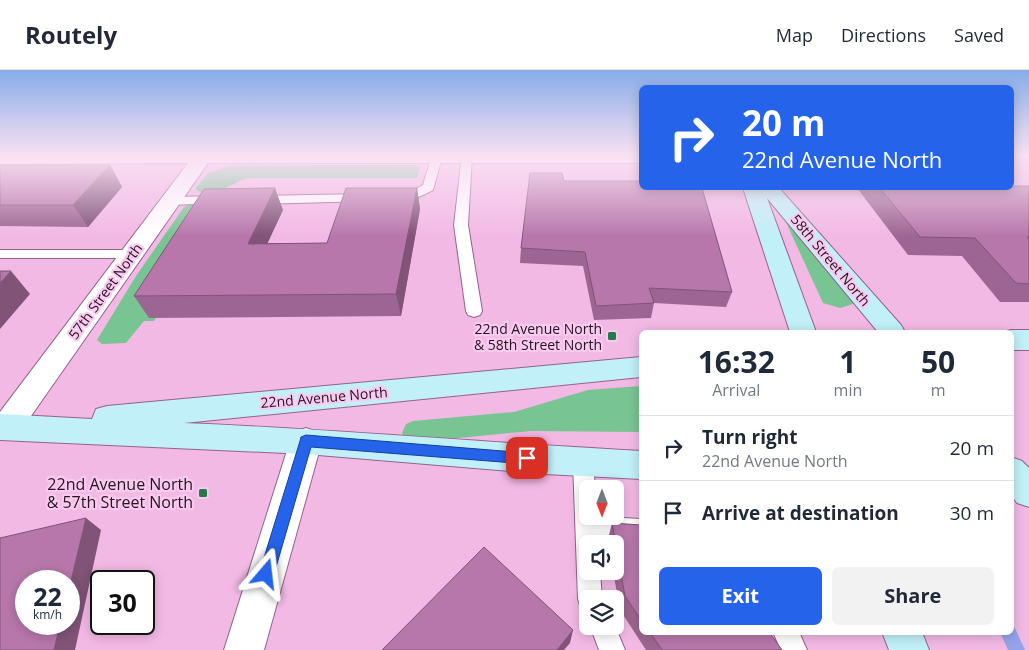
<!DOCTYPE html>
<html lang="en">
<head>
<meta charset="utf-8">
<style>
  :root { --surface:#fff; --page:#f2f2f3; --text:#1f2937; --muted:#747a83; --line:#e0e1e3; --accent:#2563eb }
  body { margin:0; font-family:"Open Sans",sans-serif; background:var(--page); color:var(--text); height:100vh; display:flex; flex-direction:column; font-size:19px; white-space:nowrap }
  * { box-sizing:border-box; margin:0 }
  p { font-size:16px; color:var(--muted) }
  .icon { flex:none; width:28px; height:28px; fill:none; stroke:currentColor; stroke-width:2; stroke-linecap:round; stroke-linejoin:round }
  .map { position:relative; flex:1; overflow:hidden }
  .drawer { position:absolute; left:639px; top:260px; width:375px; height:305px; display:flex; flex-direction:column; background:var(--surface); border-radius:8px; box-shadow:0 2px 12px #0003 }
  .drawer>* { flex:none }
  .hud { position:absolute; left:639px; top:15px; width:375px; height:105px; border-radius:8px; box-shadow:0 2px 12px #0003; background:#2563eb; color:#fff; overflow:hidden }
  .needle { width:32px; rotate:180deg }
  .fabs { position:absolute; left:579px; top:410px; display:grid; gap:10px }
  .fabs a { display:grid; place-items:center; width:45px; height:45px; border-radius:8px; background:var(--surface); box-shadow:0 2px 12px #0003; font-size:25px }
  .speed { position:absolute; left:15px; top:500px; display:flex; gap:10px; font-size:25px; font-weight:700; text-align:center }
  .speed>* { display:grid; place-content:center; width:65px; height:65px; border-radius:50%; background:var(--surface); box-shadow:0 2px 12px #0003; line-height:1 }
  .speed small { font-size:12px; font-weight:400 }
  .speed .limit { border:2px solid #111; border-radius:8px; background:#fff; color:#111 }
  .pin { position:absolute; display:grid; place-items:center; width:42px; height:42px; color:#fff; margin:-21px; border-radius:10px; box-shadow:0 2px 8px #0006 }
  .me { position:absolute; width:55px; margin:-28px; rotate:17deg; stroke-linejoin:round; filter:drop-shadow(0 0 4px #0008) }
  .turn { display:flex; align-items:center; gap:18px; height:105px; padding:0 20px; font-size:22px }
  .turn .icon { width:65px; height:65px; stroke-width:2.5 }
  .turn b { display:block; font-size:35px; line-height:42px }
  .eta { display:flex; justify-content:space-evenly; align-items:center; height:85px; text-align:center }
  .eta b { font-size:30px; font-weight:700; line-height:35px }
  .primary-button { display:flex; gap:10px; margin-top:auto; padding:10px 20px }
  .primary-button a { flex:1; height:58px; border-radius:8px; background:var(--accent); color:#fff; font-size:20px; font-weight:700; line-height:58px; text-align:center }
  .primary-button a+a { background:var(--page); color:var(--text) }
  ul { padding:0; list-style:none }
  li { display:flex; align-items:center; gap:15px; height:65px; padding:0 20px; border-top:1px solid var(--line) }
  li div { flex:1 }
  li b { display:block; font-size:19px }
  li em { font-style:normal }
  header { display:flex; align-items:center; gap:30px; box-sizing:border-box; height:70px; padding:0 25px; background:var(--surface); border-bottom:1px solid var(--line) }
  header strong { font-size:24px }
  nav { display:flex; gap:28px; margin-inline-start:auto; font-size:18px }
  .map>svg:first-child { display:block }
  .green { fill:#79c493 }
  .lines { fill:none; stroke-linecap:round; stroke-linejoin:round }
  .stream { fill:#94a3ea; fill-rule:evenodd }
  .lane-casing { stroke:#95628a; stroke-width:2 }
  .street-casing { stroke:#95628a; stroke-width:2 }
  .secondary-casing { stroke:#95628a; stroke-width:2 }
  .lane { fill:#fff; fill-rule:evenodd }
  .street { fill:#fff; fill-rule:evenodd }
  .secondary { fill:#c1f0f9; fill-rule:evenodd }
  .wall { fill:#9d6692 }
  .shaded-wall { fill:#805377 }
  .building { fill:#b777aa; stroke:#805377 }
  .route { fill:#2563eb; stroke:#184099 }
  .poi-dot { fill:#27794a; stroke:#f8cbee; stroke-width:2 }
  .labels { text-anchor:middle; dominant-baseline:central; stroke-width:4.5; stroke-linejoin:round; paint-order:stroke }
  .street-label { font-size:14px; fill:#271323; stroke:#f8cbee }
  .poi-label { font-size:14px; fill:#271323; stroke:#f8cbee; text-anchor:end }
  .near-poi-label { font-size:16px; fill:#271323; stroke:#f8cbee; text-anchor:end }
</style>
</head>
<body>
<header>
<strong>Routely</strong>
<nav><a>Map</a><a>Directions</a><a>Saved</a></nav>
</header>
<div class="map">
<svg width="1029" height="580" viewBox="0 0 1029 580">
  <rect width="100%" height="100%" fill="#f2b9e5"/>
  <path class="green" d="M416,95L420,97L417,108H247C233,113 208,131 195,119L208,103L228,96Z
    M192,134L221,135L149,248H156L154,251H144L126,273L102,274L97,270L136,206L184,137Z
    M784,148L852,230L853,234L840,238L823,233Z
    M641,316V362L531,361L418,372L405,368L402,363L406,354L413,351L514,342L588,320Z"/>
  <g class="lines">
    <path class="stream" d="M1011,555L1014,556L1025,580H1008L1000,562H1011Z"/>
    <g class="lane-casing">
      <path id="lane" d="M432,85H440L442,87L433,120C422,126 404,134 391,131L390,128L391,125L414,120L423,115Z
        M462,85H470L472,87L468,155L482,241L480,245L474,247L468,245L466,241L454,155Z
        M365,124L370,125L371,128L370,131L256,134L249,130L256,126Z
        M220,126L225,127L227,130L225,133L170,135L163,131L170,127Z
        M0,180H131L136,181L138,184L136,187L131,188H0Z
        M583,383L590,386L593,392L595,419H588V446L641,449V469L598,467V474H588V501H600L602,529H588V540L581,538L578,529L573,392L576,386Z
        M590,556H615L625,580H599Z
        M773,562H799L807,580H781Z"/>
    </g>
    <g class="street-casing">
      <path id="street" d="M0,85H641V93H208L17,366L6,370L0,367V342L188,93L0,94Z
        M306,358L317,362L322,371L264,580H224L290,371L295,362Z"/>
    </g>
    <g class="secondary-casing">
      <path id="secondary" d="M743,118H779L901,255L905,262H878L767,128L816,262H790Z
        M1011,260H1029V280H1011V262H1004Z
        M641,287V307L184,353C336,359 488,373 641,381V409L545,404L306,384L0,370V344L92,349L96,339L107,336Z
        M1011,387L1022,391L1029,398V437L1017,433L1011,425Z
        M882,562H922L929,580H889Z"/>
    </g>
    <use href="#lane" class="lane"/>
    <use href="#street" class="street"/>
    <use href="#secondary" class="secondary"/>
  </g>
  <path class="wall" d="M0,95H110L122,117L88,157L0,156Z
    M564,111L732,222L726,237L654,233L651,248L594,250L583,196L520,193L521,178Z
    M1029,116V232H1000L962,186L908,185L857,118H1011Z
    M417,118L420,139L401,246L149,248L134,226L283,140L267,173H327Z
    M612,453L641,455V562H769L782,580H646L620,540L613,501H615V474H608V469Z"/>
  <path class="shaded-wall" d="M110,95L122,117L88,157L73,135Z
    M275,118L283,140L257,196L248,174Z
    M417,118L420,139L401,246L396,224Z
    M11,201L30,224L0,259V213Z
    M86,448L101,460L75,580H54L60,554H69V519Z
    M573,560L570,573L564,580H557Z"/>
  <path class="building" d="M0,95H110L73,135H0Z
    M530,103H562L564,111H641V118H702L732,222L649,218L654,233L596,236L585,182L521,178Z
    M1011,116H1029V167H1027L1029,169V214L1016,213L975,168L920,167L880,118H1011Z
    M275,118L248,174L327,173L346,118H417L396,224L134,226L204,119Z
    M0,201H11L0,213Z
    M86,448L69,519V511H26V554H60L54,580H0V468Z
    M612,453L641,455V550L625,526Z
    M484,477L573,560L557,580H382Z
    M650,562H769L782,580H662Z"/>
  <linearGradient id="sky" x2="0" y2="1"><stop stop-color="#86ade9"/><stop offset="0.51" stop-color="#f9e0f3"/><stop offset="1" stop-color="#f9e0f3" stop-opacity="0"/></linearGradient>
  <rect width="1029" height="166" fill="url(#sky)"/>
  <path class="route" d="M306,365L527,383L532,385L534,388L532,392L527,394L311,377L274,504L272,509L266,512L261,509L259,504L300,371L301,367Z"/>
  <g class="poi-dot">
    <rect x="607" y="261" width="10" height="10" rx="2.5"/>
    <rect x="198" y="418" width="10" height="10" rx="2.5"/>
  </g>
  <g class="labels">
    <g class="street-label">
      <text transform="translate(831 190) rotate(50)">58th Street North</text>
      <text transform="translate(105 221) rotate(-54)">57th Street North</text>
      <text transform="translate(324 327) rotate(-5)">22nd Avenue North</text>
    </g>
    <g class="poi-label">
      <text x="602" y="258">22nd Avenue North<tspan x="602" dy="16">&amp; 58th Street North</tspan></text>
    </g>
    <g class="near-poi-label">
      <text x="193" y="414">22nd Avenue North<tspan x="193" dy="18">&amp; 57th Street North</tspan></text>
    </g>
  </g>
</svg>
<div class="fabs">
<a><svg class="needle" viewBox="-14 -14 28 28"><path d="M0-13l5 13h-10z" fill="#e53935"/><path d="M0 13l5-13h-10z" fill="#747a83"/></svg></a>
<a><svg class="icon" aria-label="sound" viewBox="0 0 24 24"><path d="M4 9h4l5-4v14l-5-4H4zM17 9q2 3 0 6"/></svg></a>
<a><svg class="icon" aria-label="layers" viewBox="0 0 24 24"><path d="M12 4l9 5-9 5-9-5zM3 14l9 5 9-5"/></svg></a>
</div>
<div class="speed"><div>22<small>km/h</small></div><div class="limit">30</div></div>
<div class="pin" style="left:527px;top:388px;background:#d93025"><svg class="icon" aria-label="arrive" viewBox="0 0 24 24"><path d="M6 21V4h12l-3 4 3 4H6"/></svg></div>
<svg class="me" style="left:266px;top:504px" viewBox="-20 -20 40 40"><path d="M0-17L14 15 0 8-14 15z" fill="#2563eb" stroke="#fff" stroke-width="4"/></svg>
<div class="hud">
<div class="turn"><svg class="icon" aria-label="right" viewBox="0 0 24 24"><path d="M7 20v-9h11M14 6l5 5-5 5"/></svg><div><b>20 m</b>22nd Avenue North</div></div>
</div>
<section class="drawer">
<div class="eta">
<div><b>16:32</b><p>Arrival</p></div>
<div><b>1</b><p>min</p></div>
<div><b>50</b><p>m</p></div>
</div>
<ul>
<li><svg class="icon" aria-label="right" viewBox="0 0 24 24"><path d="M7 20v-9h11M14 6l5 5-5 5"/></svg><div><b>Turn right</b><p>22nd Avenue North</p></div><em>20 m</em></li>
<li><svg class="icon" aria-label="arrive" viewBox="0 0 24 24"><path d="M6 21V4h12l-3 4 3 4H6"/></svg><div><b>Arrive at destination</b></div><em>30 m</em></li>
</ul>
<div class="primary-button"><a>Exit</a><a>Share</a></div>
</section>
</div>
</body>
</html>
